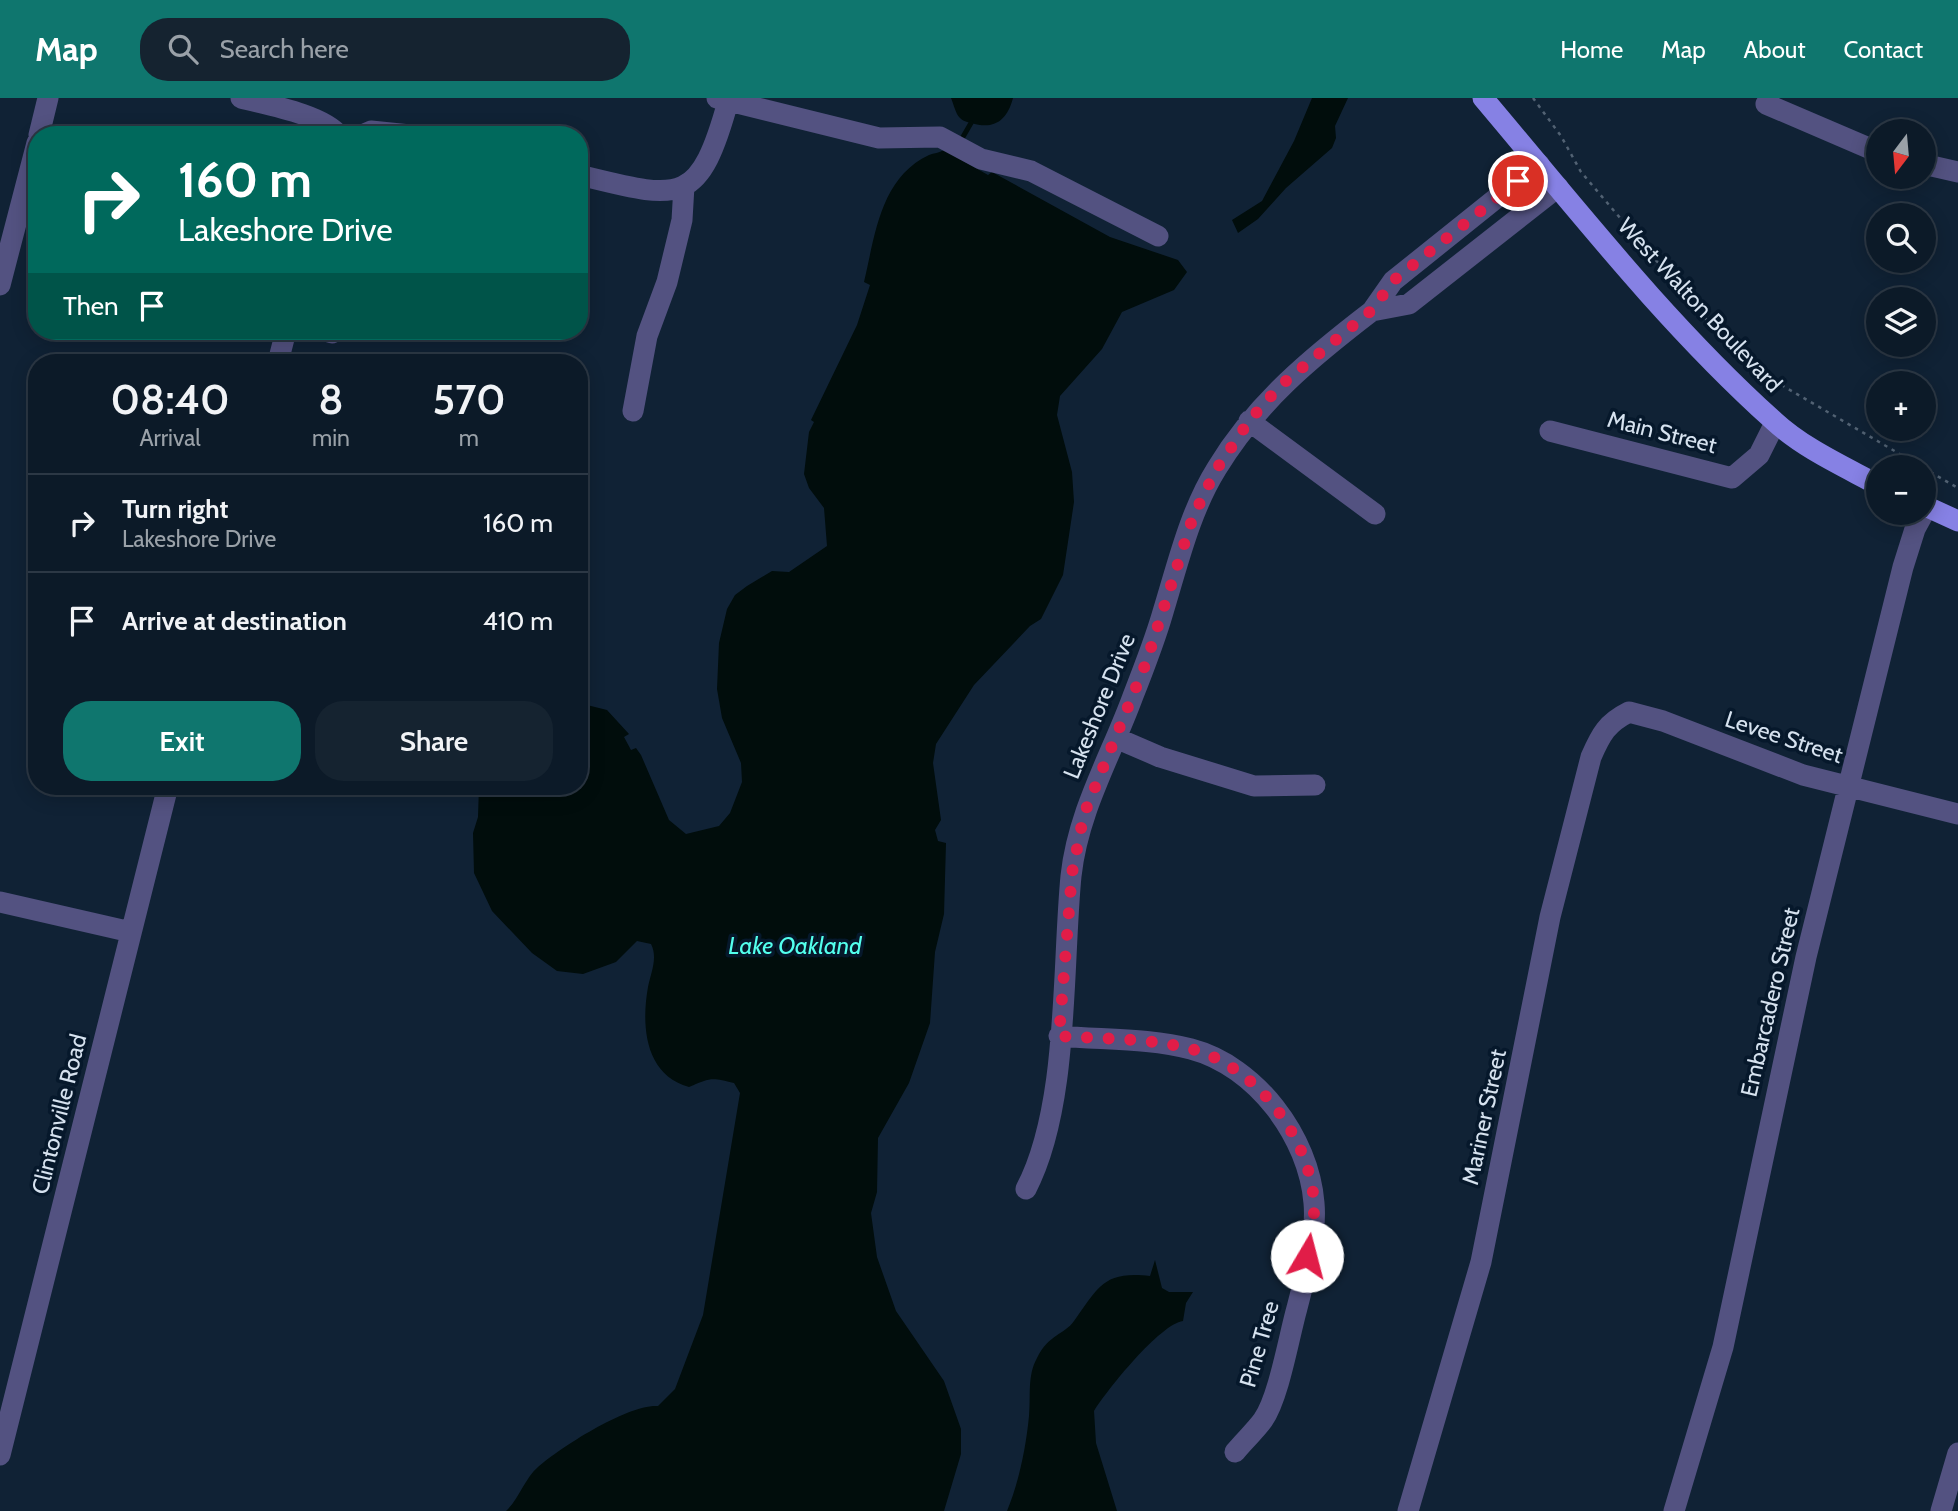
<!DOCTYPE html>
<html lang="en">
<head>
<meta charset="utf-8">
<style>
  :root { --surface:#0c1a28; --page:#152330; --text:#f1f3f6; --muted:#9aa1a8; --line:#2c3845; --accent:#0f766e }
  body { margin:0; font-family:Cabin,sans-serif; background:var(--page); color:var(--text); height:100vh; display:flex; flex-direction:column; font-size:26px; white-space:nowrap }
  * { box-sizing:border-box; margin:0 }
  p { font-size:23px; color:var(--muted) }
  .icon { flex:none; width:38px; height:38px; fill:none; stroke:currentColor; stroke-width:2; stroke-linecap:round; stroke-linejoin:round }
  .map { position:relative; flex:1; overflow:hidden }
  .drawer { position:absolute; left:28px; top:256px; width:560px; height:441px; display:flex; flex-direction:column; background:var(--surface); border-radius:28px; box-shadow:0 4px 18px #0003,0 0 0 2px var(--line) }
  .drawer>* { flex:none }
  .banner { position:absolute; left:28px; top:28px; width:560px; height:214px; border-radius:28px; box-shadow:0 4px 18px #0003,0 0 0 2px var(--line); background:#00695c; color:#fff; overflow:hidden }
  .needle { width:46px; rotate:196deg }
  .tools { position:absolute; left:1866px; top:21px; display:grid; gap:14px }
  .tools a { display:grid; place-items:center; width:70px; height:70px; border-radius:50%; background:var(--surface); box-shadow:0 4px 18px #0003,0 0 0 2px var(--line); font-size:35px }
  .pin { position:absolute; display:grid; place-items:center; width:60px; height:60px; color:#fff; margin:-30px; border:4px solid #fff; border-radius:50%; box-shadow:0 2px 7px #0007 }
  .me { position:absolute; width:77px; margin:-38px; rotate:8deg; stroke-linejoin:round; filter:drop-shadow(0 0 5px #0008) }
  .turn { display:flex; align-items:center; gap:24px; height:147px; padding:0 35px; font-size:32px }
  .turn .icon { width:91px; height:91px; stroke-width:2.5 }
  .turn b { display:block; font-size:49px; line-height:60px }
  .then { display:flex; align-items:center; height:66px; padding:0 35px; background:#0003; gap:14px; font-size:26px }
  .eta { display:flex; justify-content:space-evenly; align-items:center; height:119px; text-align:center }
  .eta b { font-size:42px; font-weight:600; line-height:49px }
  .action { display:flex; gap:14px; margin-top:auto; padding:14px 35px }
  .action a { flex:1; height:80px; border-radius:28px; background:var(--accent); color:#fff; font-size:28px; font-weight:600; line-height:80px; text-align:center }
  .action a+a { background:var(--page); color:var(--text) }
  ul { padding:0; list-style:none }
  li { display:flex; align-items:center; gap:21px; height:98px; padding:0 35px; border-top:2px solid var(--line) }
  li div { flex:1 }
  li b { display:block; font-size:26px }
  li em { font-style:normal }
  header { display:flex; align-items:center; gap:42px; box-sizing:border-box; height:98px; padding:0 35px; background:var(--accent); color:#fff }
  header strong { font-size:33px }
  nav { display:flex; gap:38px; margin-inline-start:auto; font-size:24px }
  .search { width:490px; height:63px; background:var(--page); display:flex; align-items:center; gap:18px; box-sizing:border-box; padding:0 24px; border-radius:28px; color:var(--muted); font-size:26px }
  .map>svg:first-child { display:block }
  .water { fill:#010d0c }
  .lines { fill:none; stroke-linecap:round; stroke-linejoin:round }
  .stream { stroke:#010d0c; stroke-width:5 }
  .path { stroke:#526273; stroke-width:2.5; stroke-dasharray:3.5 5; stroke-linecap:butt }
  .minor { stroke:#535281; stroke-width:21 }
  .major { stroke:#8681e4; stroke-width:21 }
  .route { stroke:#e11d48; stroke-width:12; stroke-dasharray:0 21.6 }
  .labels { text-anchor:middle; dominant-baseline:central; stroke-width:7; stroke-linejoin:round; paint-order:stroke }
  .street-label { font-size:23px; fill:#d6e2ef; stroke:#06182b }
  .water-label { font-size:24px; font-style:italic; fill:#53ffed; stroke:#06182b }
</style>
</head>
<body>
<header>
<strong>Map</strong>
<div class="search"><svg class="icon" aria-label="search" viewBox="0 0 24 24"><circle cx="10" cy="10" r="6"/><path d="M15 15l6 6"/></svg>Search here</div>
<nav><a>Home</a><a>Map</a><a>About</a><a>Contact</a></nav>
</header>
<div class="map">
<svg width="1958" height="1413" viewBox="0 0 1958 1413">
  <rect width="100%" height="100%" fill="#102235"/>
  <path class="water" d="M951,0H1013C1007,23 994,32 971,25C966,24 960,22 957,16C955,12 953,5 951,0Z
    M1312,0H1348L1335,28L1336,40L1332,50L1286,90L1258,121L1238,135L1232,122L1262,103L1294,43Z
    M944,52L988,77L992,74L1110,139L1178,162L1187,174L1174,192L1122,214L1102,251L1060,298L1057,317L1072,374L1074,404L1063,477L1041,521L1030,528L974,587L936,646L933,665L941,722L935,732L938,743L946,745L944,816L935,854L930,925L909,985L878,1040L877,1094L871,1115L877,1159L896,1213L944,1283L961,1331V1356L944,1413H506C519,1401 525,1380 538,1369C561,1349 628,1306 658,1308L675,1291L703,1217L740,995L734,985C711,979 710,980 689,989C645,977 641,928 648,889C651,874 658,860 651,846L637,843L616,864L583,876L557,873L532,855L492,813L474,775L473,735L478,719L479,688H579V605L607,612L629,636L624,639L631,652L636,650L641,657L669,722L686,736L719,728L730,715L742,684L741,665L722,620L717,591L719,545L727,511L735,497L747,488L772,473L789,474L827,448L824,410L809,390L804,376L809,334L814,324L811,322L857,227L870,187L864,184C875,138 880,80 929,57C934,55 939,55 944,52Z
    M1155,1162L1162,1190L1169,1194H1193L1186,1205L1183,1223C1160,1226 1107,1292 1094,1313L1096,1345L1117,1413H1007C1019,1384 1026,1349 1029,1318C1031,1298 1027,1278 1037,1260C1049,1236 1064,1237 1074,1223C1099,1189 1103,1173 1150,1178Z"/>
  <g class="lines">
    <path class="stream" d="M960,44L971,25"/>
    <path class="path" d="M1533,0L1561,38L1581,74L1717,234L1754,271L1922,369
      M1923,370L1958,390"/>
    <path class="minor" d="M241,0C268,7 321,16 339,37
      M717,0L879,40L940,39L981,61L1031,73L1158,138
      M1766,6L1878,54
      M39,37L48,0
      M362,37L371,33L410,37
      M1539,66L1393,183L1372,213L1409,206L1558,89
      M1923,66L1958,74
      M579,77C681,102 699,110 729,0
      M0,187L37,45
      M325,233L332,235
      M278,264L286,233
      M633,313L647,238L667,184L682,122L684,88
      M1249,323L1375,416
      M1550,333L1732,380L1759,357L1775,325
      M1116,640L1160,659L1254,688L1315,687
      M0,804L131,834
      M1059,938C1103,942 1149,940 1191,951C1256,968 1309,1039 1314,1105C1317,1137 1305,1178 1297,1210C1289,1238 1279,1299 1263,1322C1255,1333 1244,1343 1235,1354
      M1026,1091C1069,1009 1062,871 1071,778C1078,713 1111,658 1133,598C1144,570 1155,542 1163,514C1178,465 1190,413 1217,370C1257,304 1312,259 1372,213
      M0,1357L168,688
      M1408,1413L1481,1164L1550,819L1591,659C1601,636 1607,625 1629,614L1663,623L1803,677L1958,716
      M1674,1413L1723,1249L1806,859L1903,469L1915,431L1927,409
      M1941,1413L1958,1355"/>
    <path class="major" d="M1483,0C1576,110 1666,226 1774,323C1803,350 1843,368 1878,387
      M1923,407L1958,423"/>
  </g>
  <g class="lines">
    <path class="route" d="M1307,1158C1310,1141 1315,1122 1314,1105C1310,1039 1256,968 1191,951C1149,940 1103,941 1059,938L1072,775L1084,716L1146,565L1193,419L1216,372L1249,323L1280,288L1372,212L1393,183L1518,83"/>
  </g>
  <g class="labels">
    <g class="street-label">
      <text transform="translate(1700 207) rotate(47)">West Walton Boulevard</text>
      <text transform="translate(1662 334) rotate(14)">Main Street</text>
      <text transform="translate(1099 608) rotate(-68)">Lakeshore Drive</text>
      <text transform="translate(1784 639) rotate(18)">Levee Street</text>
      <text transform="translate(1770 904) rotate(-77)">Embarcadero Street</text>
      <text transform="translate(59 1016) rotate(-76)">Clintonville Road</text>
      <text transform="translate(1484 1019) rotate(-78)">Mariner Street</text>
      <text transform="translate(1259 1246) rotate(-74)">Pine Tree</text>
    </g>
    <g class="water-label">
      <text x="795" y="847">Lake Oakland</text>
    </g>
  </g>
</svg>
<div class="tools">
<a><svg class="needle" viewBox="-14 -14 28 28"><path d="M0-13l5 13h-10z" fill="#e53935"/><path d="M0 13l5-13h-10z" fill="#9aa1a8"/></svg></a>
<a><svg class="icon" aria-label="search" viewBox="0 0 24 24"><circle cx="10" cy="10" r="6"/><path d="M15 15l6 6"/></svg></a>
<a><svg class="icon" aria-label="layers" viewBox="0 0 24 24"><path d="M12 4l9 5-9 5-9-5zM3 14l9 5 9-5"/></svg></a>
<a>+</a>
<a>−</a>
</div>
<div class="pin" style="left:1518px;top:83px;background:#d93025"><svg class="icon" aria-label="arrive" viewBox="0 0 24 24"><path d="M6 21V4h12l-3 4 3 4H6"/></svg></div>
<svg class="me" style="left:1307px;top:1158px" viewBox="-20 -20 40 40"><circle r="19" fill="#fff"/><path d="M0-13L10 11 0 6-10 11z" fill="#e11d48"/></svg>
<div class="banner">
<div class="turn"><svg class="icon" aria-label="right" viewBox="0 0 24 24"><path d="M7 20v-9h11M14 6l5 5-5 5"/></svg><div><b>160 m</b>Lakeshore Drive</div></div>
<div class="then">Then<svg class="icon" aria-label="arrive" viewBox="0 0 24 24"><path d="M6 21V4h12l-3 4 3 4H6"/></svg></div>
</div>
<section class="drawer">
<div class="eta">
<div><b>08:40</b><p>Arrival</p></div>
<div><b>8</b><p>min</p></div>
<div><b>570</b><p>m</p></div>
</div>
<ul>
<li><svg class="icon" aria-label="right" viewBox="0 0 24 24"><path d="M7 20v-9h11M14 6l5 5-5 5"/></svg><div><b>Turn right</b><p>Lakeshore Drive</p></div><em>160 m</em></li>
<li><svg class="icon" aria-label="arrive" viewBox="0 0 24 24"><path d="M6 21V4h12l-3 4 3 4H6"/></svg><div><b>Arrive at destination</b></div><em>410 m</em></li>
</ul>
<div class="action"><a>Exit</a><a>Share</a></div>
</section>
</div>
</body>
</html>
